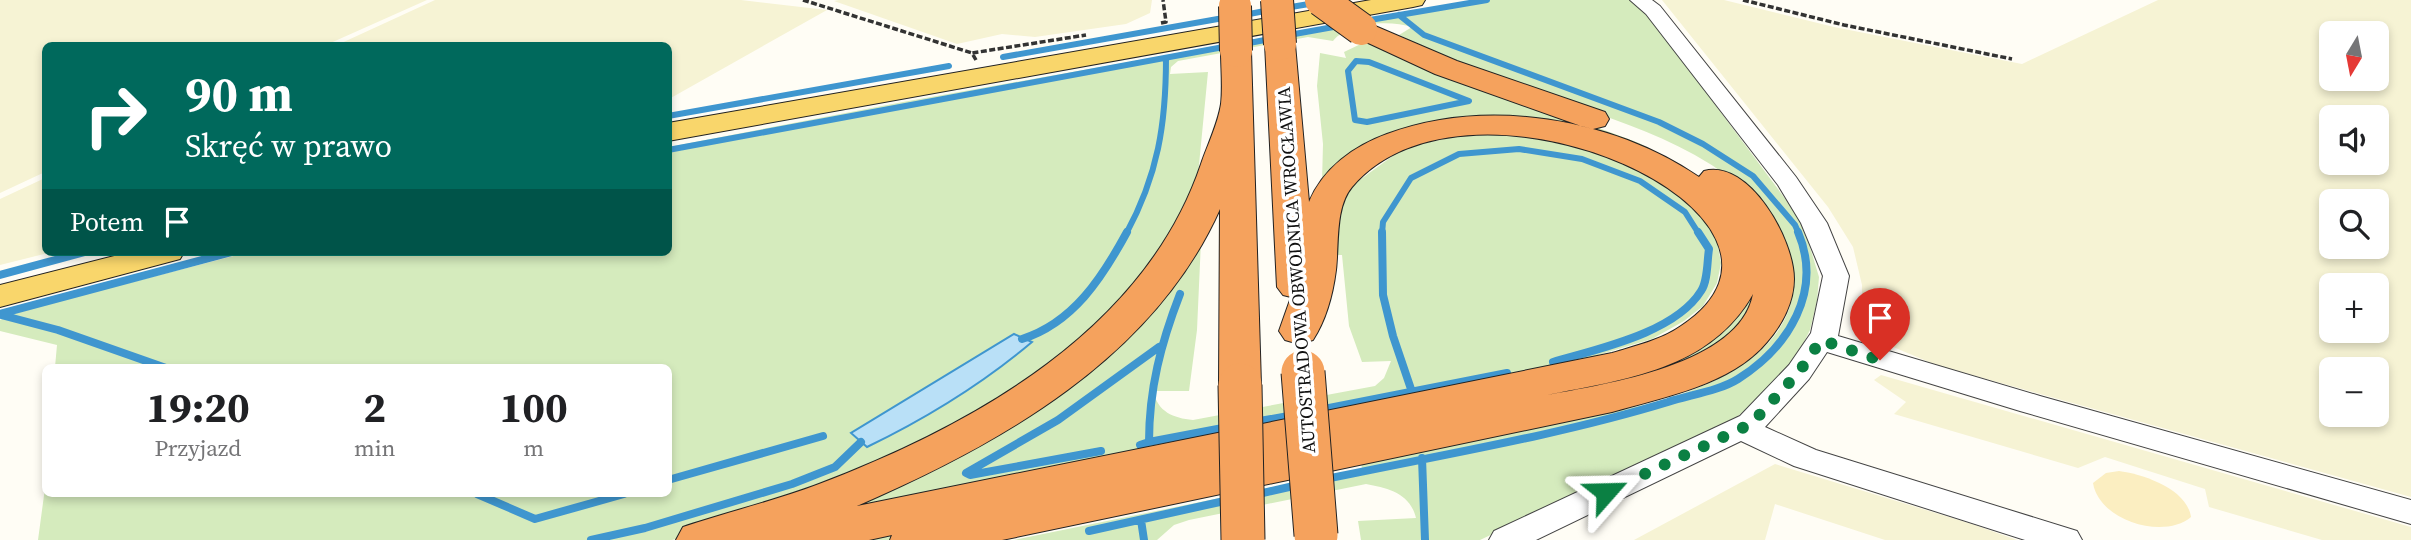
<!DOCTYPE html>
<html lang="pl">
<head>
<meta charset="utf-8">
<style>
  :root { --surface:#fff; --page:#f6f6f6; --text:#202124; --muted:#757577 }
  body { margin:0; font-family:"Source Serif 4",serif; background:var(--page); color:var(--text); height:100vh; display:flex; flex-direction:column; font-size:26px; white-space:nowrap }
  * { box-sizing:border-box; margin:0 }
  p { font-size:23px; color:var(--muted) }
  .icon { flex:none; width:38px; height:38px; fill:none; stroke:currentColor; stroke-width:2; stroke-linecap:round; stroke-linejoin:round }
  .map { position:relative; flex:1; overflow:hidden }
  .drawer { position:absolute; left:42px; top:364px; width:630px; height:133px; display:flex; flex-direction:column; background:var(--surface); border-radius:10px; box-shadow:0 4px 10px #0003 }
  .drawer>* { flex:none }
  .hud { position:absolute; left:42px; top:42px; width:630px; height:214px; border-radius:10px; box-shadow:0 4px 10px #0003; background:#00695c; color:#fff; overflow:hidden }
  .needle { width:46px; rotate:190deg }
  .tools { position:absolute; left:2319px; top:21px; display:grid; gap:14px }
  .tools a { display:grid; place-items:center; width:70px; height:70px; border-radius:10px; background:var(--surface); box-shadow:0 4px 10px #0003; font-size:35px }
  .pin { position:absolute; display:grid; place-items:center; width:60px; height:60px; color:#fff; margin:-72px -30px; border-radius:50% 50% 50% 0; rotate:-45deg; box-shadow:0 0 7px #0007 }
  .pin .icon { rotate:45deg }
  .me { position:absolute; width:77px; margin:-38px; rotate:65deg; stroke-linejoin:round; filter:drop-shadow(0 0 5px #0008) }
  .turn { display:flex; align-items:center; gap:24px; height:147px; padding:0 28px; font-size:32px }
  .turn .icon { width:91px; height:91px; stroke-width:2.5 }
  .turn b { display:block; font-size:49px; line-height:60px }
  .then { display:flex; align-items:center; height:66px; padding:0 28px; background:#0003; gap:14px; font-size:26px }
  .eta { display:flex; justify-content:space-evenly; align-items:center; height:119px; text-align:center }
  .eta b { font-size:42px; font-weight:700; line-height:49px }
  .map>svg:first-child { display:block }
  .farmland { fill:#f6f3d4; fill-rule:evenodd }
  .green { fill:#d5ebbd }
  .sand { fill:#fbeec1 }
  .water { fill:#b9e0f7; stroke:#3f96cf; stroke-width:2 }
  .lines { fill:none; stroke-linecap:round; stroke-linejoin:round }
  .stream-far1 { stroke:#3f96cf; stroke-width:6 }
  .stream { stroke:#3f96cf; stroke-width:8 }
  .minor-casing { stroke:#444; stroke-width:2 }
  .major-casing { stroke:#222; stroke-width:2 }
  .highway-casing { stroke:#222; stroke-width:2 }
  .path { stroke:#333; stroke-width:3.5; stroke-dasharray:6 2.5; stroke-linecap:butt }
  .minor { fill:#fff; fill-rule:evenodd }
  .major { fill:#f9d66b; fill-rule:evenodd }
  .highway { fill:#f5a25d; fill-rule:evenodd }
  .highway-bridge-far1-casing { stroke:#222; stroke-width:34; stroke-linecap:butt }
  .highway-bridge-casing { stroke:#222; stroke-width:45; stroke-linecap:butt }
  .highway-bridge-far1 { stroke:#f5a25d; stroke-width:32 }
  .highway-bridge { stroke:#f5a25d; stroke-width:43 }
  .route { stroke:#0b8043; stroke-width:12; stroke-dasharray:0 21.6 }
  .labels { text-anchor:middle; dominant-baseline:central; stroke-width:7; stroke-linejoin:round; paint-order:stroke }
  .street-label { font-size:18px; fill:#111; stroke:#fff }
</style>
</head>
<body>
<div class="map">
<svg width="2411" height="540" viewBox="0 0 2411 540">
  <rect width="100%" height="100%" fill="#fffdf5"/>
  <path class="farmland" d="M0,0H427L326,45L46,46L45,172L0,193Z
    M435,0H741L827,10L669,99L668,46H335Z
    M839,0H1152L1150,13L1126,24L1035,37L1002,34L957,44L834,1Z
    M1662,0H1724L1834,27L2022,64L2158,0H2411V497L1936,365L1879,341L1862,329V285L1853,247L1828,207ZM2376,33V79H2331V33ZM2376,117V163H2331V117ZM2376,201V247H2331V201ZM2376,285V331H2331V285ZM2376,369V415H2331V369Z
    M45,178L46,252H52L0,265V199Z
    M1881,375L2411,527V540H2322L2209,507L2205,489L2105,457L2078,468L1894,414L1906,402L1874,380Z
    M1775,464L1972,524L2017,540H1885L1775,504L1765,540H1634Z"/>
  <path class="green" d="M1478,0H1631L1652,20L1795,212L1806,234L1819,277L1817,301L1810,330L1797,356L1780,380L1731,422L1480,540H1361L1358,521L1416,518C1410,493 1388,488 1366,484L1189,520L1174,525L1157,540H1014L1362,469L1361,462C1430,451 1497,436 1564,422C1625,409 1693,399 1745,363C1777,341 1798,309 1793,270C1789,235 1739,182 1710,164C1669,138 1624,123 1579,107C1529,88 1480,70 1430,51L1399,35L1412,27C1390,20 1348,22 1333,41L1308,37L1178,61L1171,67L1170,74L1208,72L1198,175L1173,238L1084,341L962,426L704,532L672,540H38L45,488L46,494H668V368L55,367L57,345L0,331V320L20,311L249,252H668L669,147L903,102Z
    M1367,41L1639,143L1676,162L1712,186L1763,287L1731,337L1680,368L1075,502L888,540H829L1620,373L1752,284L1668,163L1465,120L1322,182L1323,144L1317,86L1320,53L1346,58L1344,52Z
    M1474,133L1553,137L1653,172L1715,230L1721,263L1717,283L1703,306L1684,321L1652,339L1554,368L806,521L917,470L1201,241L1197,330L1189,391H1153C1158,412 1173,418 1193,420L1375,386L1384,378L1391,361L1362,362L1349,326L1342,255H1332L1335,221L1350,187L1405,147Z"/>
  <path class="sand" d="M2119,471C2143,474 2187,489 2191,517C2164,540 2099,521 2093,483L2106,473Z"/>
  <path class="water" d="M1014,334L1032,342C981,385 927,418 867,447L851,433Z"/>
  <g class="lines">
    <path class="stream-far1" d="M1285,8L1315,3
      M1244,15L1270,10
      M1399,15L1424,35L1659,122L1703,144L1753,176L1795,225L1799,234
      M1364,21L1487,0
      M1289,35L1339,26
      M1244,44L1270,39
      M1003,57L1229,17
      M1356,61L1369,62L1469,101L1367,122L1355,120L1348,71Z
      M668,116L949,66
      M668,150L1229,46
      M1126,234C1158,175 1166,124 1166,58
      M1382,234L1383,222L1411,178L1459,154L1519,149L1582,159L1640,181L1685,212L1699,234"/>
    <path class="stream" d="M1382,232L1383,295L1393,336L1412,392
      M0,275L85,252
      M0,314L232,252
      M1,315L58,330L166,368
      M1022,339C1073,323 1102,278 1127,232
      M1553,362C1597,349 1675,333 1701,291C1708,281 1707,261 1709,249L1698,232
      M1319,410L1507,373
      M1254,422L1294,415
      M1149,442L1228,427
      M1140,445L1149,442C1149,389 1161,343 1180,294
      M1101,451L970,475L966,473L1058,420L1159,347
      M1422,458L1425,540
      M1326,479C1440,455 1556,436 1668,402C1689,395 1719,391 1738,379C1789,347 1823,291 1798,232
      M668,480L823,436
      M477,494L535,519L624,494
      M1254,495L1298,485
      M1141,520L1144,540
      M1089,531L1229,500
      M591,540L645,528L792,484L835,467L861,442"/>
    <g class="minor-casing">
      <path id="minor" d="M1630,0H1652L1660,6L1796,177L1827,223L1849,276L1838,336L2040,396L2411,500V524L2020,411L1827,352L1809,379L1765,427L1816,450L2077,531L2082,540H2025L1794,466L1741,441L1536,540H1489L1494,531L1740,416L1789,365L1811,333L1823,276L1801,223L1778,185L1646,14Z"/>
    </g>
    <g class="major-casing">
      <path id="major" d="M1371,0H1425L1422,5L1413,7L668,141V123Z
        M130,252H184L180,259L0,307V285Z"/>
    </g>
    <g class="highway-casing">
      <path id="highway" d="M1361,20L1457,61L1605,112L1609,119L1605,126L1593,129L1581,126L1435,74L1351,35L1346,29L1351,23Z
        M1280,35L1291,38L1295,44L1309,202C1323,168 1354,146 1387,134C1487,97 1612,118 1699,177L1704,171C1749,159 1794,239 1794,279C1794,302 1782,325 1767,342C1731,385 1664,397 1612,412L1002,540H890L892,535L869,540H676L683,527C728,512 774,501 819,484C974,425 1145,330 1201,164C1207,146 1218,124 1221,104C1223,87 1221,68 1221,51L1225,45L1236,42L1247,45L1251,51L1261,385L1255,395L1240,399L1225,395L1219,385L1220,209C1153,359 1000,444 857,506L1612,353C1635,346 1661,340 1681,326C1846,217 1470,48 1352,187C1335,207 1339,245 1336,270C1333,294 1326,320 1313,340L1299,344L1285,340L1279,331L1291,297L1283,295L1277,287L1265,44L1269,38ZM1753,294C1740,365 1605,384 1547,395C1625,379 1710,370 1753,294Z"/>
    </g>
    <path class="path" d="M803,0L972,53
      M1743,0L1844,25L2012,59
      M1161,23L1166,22L1163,0
      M976,60L972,53L1086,35"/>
    <use href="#minor" class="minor"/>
    <use href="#major" class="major"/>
    <use href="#highway" class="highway"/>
    <g class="highway-bridge-far1-casing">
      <path id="highway-bridge-far1" d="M1277,0L1280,44
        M1321,0L1361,29
        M1235,6L1236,51"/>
    </g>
    <g class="highway-bridge-casing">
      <path id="highway-bridge" d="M1303,372L1316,535
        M1240,385L1243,540"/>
    </g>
    <use href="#highway-bridge-far1" class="highway-bridge-far1"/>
    <use href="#highway-bridge" class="highway-bridge"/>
  </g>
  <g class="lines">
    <path class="route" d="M1606,492L1751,424L1799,372L1821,340L1880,360"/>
  </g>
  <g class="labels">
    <g class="street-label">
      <text transform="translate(1296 270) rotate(-94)">AUTOSTRADOWA OBWODNICA WROCŁAWIA</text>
    </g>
  </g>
</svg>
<div class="tools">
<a><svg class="needle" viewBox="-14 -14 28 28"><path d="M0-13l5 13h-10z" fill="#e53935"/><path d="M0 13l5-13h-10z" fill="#757577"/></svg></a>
<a><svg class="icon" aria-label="sound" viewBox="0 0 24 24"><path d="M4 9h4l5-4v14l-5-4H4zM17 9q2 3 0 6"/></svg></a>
<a><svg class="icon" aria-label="search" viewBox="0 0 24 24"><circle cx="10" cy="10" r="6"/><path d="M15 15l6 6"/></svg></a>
<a>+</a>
<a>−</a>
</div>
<div class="pin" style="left:1880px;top:360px;background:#d93025"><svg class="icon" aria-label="arrive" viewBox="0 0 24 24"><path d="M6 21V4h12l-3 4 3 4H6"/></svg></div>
<svg class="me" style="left:1606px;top:492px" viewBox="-20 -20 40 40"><path d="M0-17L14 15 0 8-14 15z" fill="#0b8043" stroke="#fff" stroke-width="4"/></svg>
<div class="hud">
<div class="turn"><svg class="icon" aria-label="right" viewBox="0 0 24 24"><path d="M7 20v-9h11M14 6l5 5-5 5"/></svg><div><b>90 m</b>Skręć w prawo</div></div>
<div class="then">Potem<svg class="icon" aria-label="arrive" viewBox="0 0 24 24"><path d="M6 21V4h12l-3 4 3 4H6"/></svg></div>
</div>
<section class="drawer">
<div class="eta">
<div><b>19:20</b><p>Przyjazd</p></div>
<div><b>2</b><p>min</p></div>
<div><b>100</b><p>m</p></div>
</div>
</section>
</div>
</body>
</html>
